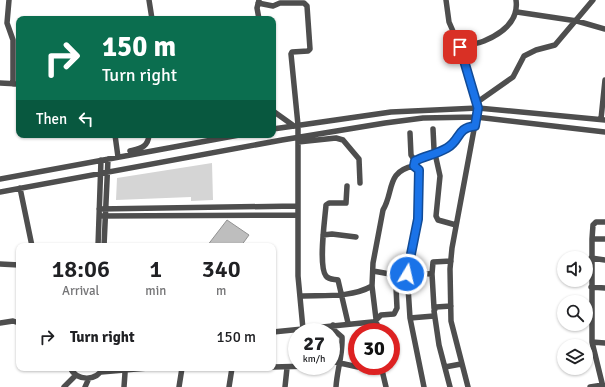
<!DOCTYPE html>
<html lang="en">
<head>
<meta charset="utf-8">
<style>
  :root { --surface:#fff; --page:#f6f6f6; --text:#202124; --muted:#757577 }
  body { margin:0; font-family:Signika,sans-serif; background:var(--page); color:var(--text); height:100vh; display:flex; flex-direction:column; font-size:15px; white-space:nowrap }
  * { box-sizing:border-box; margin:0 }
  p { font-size:13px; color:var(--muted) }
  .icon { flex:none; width:22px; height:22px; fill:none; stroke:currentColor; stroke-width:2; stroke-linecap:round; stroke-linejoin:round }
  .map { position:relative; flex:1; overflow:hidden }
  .sheet { position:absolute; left:16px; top:243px; width:260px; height:128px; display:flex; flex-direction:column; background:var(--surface); border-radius:8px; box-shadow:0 1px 3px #0004 }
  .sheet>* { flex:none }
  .banner { position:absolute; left:16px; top:16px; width:260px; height:122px; border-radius:8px; box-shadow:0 1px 3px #0004; background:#0b6e4f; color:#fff; overflow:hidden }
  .buttons { position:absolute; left:557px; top:251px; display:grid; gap:8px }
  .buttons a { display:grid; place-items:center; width:36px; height:36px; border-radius:50%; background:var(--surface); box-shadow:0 1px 3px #0004; font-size:20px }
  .speed { position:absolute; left:288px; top:323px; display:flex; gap:8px; font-size:20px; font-weight:700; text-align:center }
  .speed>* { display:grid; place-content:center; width:52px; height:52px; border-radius:50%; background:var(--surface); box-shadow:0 1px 3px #0004; line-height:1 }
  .speed small { font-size:10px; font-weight:400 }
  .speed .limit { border:6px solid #d22; background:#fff; color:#111 }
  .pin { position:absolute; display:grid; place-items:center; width:34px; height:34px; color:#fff; margin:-17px; border-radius:8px; box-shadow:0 2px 6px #0006 }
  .me { position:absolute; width:44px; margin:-22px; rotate:9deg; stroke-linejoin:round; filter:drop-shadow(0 0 3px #0008) }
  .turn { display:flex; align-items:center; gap:14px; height:84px; padding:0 20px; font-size:18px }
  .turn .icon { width:52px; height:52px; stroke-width:2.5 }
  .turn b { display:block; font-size:28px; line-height:34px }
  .then { display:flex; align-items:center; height:38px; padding:0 20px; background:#0003; gap:8px; font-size:15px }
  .eta { display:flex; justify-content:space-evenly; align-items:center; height:68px; text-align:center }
  .eta b { font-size:24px; font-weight:600; line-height:28px }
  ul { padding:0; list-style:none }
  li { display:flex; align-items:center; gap:12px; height:52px; padding:0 20px }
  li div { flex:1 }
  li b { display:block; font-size:15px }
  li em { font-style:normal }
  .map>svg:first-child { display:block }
  .green { fill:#d5d5d5 }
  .building { fill:#bebebe; stroke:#929292 }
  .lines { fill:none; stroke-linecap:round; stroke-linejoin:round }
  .minor { stroke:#4e4e4e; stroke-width:5.5 }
  .route-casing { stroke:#114b97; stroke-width:10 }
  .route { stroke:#1a73e8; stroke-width:7 }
</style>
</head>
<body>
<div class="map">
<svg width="605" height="387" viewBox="0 0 605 387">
  <rect width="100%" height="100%" fill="#fff"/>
  <path class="green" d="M212,163L213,200L191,201V197L116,200L117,178Z"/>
  <path class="building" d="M227,220L249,235L241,246H207Z"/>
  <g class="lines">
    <path class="minor" d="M9,0L7,23L13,40V84
      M149,0L152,19
      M446,0L449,22L462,52L478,108L452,248L450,269L451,321L468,387
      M258,3L273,6L280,3H304L307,6L310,49L308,51L292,52L291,54L298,125V276L303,329
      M517,12L577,21L605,29
      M259,19L257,8L259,0
      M460,47C468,44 477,44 484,41C503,33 519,21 516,0
      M0,83L19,84
      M476,103L513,77L524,56L536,50L555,45L593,0
      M273,111L294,126
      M601,119L605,80
      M273,129L391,112L478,108L605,120
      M433,129L434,149L440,176L436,216L438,220L456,225
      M115,135L118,157
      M298,142L336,138L343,140L359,159L360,183
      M130,151C141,148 148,147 149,135
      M415,161C427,155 443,153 452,144C462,135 457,128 475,126
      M0,179L239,135
      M347,186L346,203H329L326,205C325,219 318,266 326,276C329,280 334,279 338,280L348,323
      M20,188L32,246
      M0,192L282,140L385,123L423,118L476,117L605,132
      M99,209L297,206
      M99,216L297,215
      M323,235L332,234L356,237
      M592,239H605
      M98,246L101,160
      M104,246L108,159
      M591,258L605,260
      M0,264L19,265
      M373,271L390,274L398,286
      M407,273L418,219L419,171L414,166L415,161L411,155L410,133
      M432,274L433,262L451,261
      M406,285L407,273L432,274L434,308
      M591,287L605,288
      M300,296C324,295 351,298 372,286
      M410,318L434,316
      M376,319L372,286L373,263L383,210C394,192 386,171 414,166
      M374,322L381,315L394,314L397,308L396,287L404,285L408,287L410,318L424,387
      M0,323L13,321L19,323
      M333,325L334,330L342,337C343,354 337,370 336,387
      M273,332L372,322L377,324L378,332
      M592,342L605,343
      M331,361L358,367L372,366
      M381,366L386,387
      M273,367L310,366
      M445,367L461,364
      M70,368C77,381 96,382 103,368
      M123,368L125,373L124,387
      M101,372L148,368
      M64,387L76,375
      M85,387L89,378
      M179,387L182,368
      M229,387L232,368
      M285,387L287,368
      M450,387L439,345L434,311L436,307L451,306
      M590,387L603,385
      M603,387L592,342V239L593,225L596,222H605"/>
  </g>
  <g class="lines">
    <g class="route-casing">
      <path id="route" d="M407,274L418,219L419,170L414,166L415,161C425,156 437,154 447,148C461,140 456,128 475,126L478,108L460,47"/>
    </g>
    <use href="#route" class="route"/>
  </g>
</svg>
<div class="buttons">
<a><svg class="icon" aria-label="sound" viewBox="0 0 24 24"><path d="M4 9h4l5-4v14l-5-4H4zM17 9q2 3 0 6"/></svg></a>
<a><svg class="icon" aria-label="search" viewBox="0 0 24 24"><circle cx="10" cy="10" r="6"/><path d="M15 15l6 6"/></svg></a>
<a><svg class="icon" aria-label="layers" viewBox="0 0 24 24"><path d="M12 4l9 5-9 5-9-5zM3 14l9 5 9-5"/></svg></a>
</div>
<div class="speed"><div>27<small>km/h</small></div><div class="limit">30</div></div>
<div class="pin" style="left:460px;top:47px;background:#d93025"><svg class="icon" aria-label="arrive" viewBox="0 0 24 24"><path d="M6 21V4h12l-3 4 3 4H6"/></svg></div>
<svg class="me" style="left:407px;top:274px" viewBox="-20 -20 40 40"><circle r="17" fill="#1a73e8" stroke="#fff" stroke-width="3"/><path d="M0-11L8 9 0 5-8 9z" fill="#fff"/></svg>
<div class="banner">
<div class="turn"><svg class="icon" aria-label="right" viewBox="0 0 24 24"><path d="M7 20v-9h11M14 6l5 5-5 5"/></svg><div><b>150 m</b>Turn right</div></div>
<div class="then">Then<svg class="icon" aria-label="left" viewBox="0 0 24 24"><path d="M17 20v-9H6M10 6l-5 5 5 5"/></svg></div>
</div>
<section class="sheet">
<div class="eta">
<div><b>18:06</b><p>Arrival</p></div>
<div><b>1</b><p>min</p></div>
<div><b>340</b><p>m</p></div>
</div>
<ul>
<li><svg class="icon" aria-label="right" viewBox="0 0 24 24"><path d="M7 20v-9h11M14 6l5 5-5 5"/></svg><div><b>Turn right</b></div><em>150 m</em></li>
</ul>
</section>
</div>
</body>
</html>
